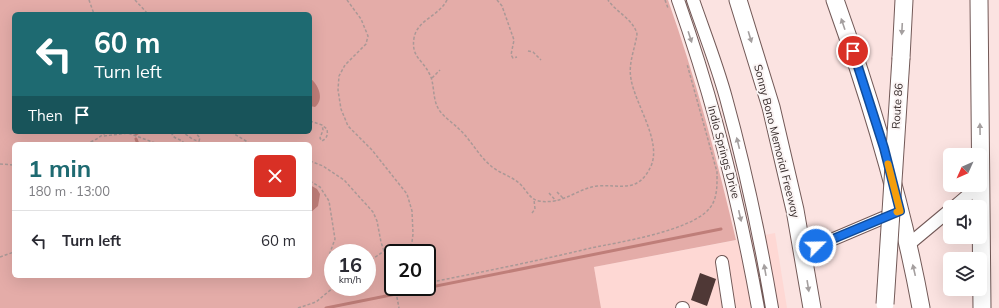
<!DOCTYPE html>
<html lang="en">
<head>
<meta charset="utf-8">
<style>
  :root { --surface:#fff; --page:#f7f7f7; --text:#2b2b33; --muted:#7c7c81; --line:#e1e1e2; --accent:#1e6a71 }
  body { margin:0; font-family:Mulish,sans-serif; background:var(--page); color:var(--text); height:100vh; display:flex; flex-direction:column; font-size:15px; white-space:nowrap }
  * { box-sizing:border-box; margin:0 }
  p { font-size:13px; color:var(--muted) }
  .icon { flex:none; width:22px; height:22px; fill:none; stroke:currentColor; stroke-width:2; stroke-linecap:round; stroke-linejoin:round }
  .map { position:relative; flex:1; overflow:hidden }
  .panel { position:absolute; left:12px; top:142px; width:300px; height:136px; display:flex; flex-direction:column; background:var(--surface); border-radius:6px; box-shadow:0 4px 16px #0002 }
  .panel>* { flex:none }
  .banner { position:absolute; left:12px; top:12px; width:300px; height:122px; border-radius:6px; box-shadow:0 4px 16px #0002; background:#1e6a71; color:#fff; overflow:hidden }
  .needle { width:26px; rotate:225deg }
  .fabs { position:absolute; left:943px; top:148px; display:grid; gap:8px }
  .fabs a { display:grid; place-items:center; width:44px; height:44px; border-radius:6px; background:var(--surface); box-shadow:0 4px 16px #0002; font-size:20px }
  .speed { position:absolute; left:324px; top:244px; display:flex; gap:8px; font-size:20px; font-weight:700; text-align:center }
  .speed>* { display:grid; place-content:center; width:52px; height:52px; border-radius:50%; background:var(--surface); box-shadow:0 4px 16px #0002; line-height:1 }
  .speed small { font-size:10px; font-weight:400 }
  .speed .limit { border:2px solid #111; border-radius:6px; background:#fff; color:#111 }
  .pin { position:absolute; display:grid; place-items:center; width:34px; height:34px; color:#fff; margin:-17px; border:2px solid #fff; border-radius:50%; box-shadow:0 1px 4px #0007 }
  .me { position:absolute; width:44px; margin:-22px; rotate:67deg; stroke-linejoin:round; filter:drop-shadow(0 0 3px #0008) }
  .turn { display:flex; align-items:center; gap:14px; height:84px; padding:0 16px; font-size:18px }
  .turn .icon { width:52px; height:52px; stroke-width:2.5 }
  .turn b { display:block; font-size:28px; line-height:34px }
  .then { display:flex; align-items:center; height:38px; padding:0 16px; background:#0003; gap:8px; font-size:15px }
  .round { display:grid; place-items:center; flex:none; width:42px; height:42px; border-radius:6px; background:var(--page) }
  .head { display:flex; align-items:center; justify-content:space-between; height:68px; padding:0 16px }
  h1 { font-size:24px; font-weight:700; line-height:30px; color:var(--accent) }
  ul { padding:0; list-style:none }
  li { display:flex; align-items:center; gap:12px; height:60px; padding:0 16px; border-top:1px solid var(--line) }
  li div { flex:1 }
  li b { display:block; font-size:15px }
  li em { font-style:normal }
  .map>svg:first-child { display:block }
  .built { fill:#fed8d4 }
  .green { fill:#e4aca8; fill-rule:evenodd }
  .water { fill:#bf7e79 }
  .lines { fill:none; stroke-linecap:round; stroke-linejoin:round }
  .stream { stroke:#bf7e79; stroke-width:3 }
  .building { fill:#4f3836 }
  .minor-casing { stroke:#725957; stroke-width:14 }
  .highway-casing { stroke:#725957; stroke-width:19 }
  .path { stroke:#aa9896; stroke-width:1.5; stroke-dasharray:3 2; stroke-linecap:butt }
  .minor { stroke:#fff; stroke-width:12 }
  .highway { stroke:#fff; stroke-width:17 }
  .highway-bridge-casing { stroke:#725957; stroke-width:19; stroke-linecap:butt }
  .highway-bridge { stroke:#fff; stroke-width:17 }
  .oneway { fill:#a49f9f }
  .route-casing { stroke:#114b97; stroke-width:10 }
  .route { stroke:#1a73e8; stroke-width:7 }
  .slow { stroke:#f59e0b; stroke-width:7 }
  .labels { text-anchor:middle; dominant-baseline:central; stroke-width:4; stroke-linejoin:round; paint-order:stroke }
  .street-label { font-size:11px; fill:#352a29; stroke:#fbf5f5 }
</style>
</head>
<body>
<div class="map">
<svg width="999" height="308" viewBox="0 0 999 308">
  <rect width="100%" height="100%" fill="#fbe3e1"/>
  <path class="built" d="M775,233L787,308H601L594,267Z"/>
  <path class="green" d="M0,0H668C696,79 717,159 736,240L594,267L601,308H0ZM14,14H310V132H14ZM14,144H310V276H14ZM333,253H367V287H333ZM393,253H427V287H393Z"/>
  <path class="water" d="M310,78C318,84 325,99 315,107L310,106Z
    M310,185L317,189L320,194L318,206L310,213Z"/>
  <g class="lines">
    <path class="stream" d="M136,134L139,132
      M136,139L138,144
      M326,308L721,229"/>
  </g>
  <path class="building" d="M700,273L716,279L707,306L691,300Z"/>
  <g class="lines">
    <g class="minor-casing">
      <path id="minor" d="M678,0C714,102 739,202 758,308
        M693,0C704,32 717,65 726,98C745,167 760,237 772,308
        M954,207L981,184
        M908,245L950,210
        M803,252L897,212
        M722,262L729,308
        M682,308H683"/>
    </g>
    <g class="highway-casing">
      <path id="highway" d="M738,0L771,107L795,210L812,308
        M835,0C871,101 902,203 921,308
        M979,0L982,308
        M901,58L904,0"/>
    </g>
    <path class="path" d="M89,0L94,14
      M135,0L148,14
      M347,0L361,19L368,36L366,44L345,65L339,76L338,90L341,109L348,126L372,150L407,194L412,211L413,234L412,242L408,253
      M447,0C439,16 417,20 414,38C411,57 422,59 429,73C435,83 432,97 438,108C442,116 452,122 459,129C471,140 478,155 491,166C499,173 511,176 519,183C526,189 530,200 539,201C563,205 576,189 597,186C621,184 638,194 651,166C662,141 635,104 631,79C628,63 635,49 637,34C634,20 616,12 608,0
      M497,0L502,6L514,40L511,55L513,58L517,57
      M665,0L668,8
      M528,51L533,52L541,60
      M432,78L440,70
      M310,121L322,125L327,129C328,135 327,138 322,141L320,138L323,130L322,125
      M231,132L251,144
      M104,136L128,133L158,144
      M86,144L95,140L107,132
      M184,144C182,138 174,140 172,134C187,128 187,140 199,141L200,138L195,132
      M310,161L323,166L344,180L373,212L377,221L381,242L393,280
      M0,164L14,165
      M310,181L320,187L329,201L335,239L327,261L326,270L333,277
      M557,192L564,199
      M549,193L556,201
      M532,213L535,209L534,200
      M0,257L14,252
      M367,263L384,251
      M388,263H393
      M427,283C482,272 537,261 591,248C620,242 690,231 709,209C718,199 717,184 717,172L687,64
      M395,287L399,308
      M298,308L316,302L334,287"/>
    <use href="#minor" class="minor"/>
    <use href="#highway" class="highway"/>
    <g class="highway-bridge-casing">
      <path id="highway-bridge" d="M885,304L901,58"/>
    </g>
    <use href="#highway-bridge" class="highway-bridge"/>
  </g>
  <defs><path id="oneway-solid" d="M-6-.8H1V-3.2L6.5 0L1 3.2V.8H-6Z"/></defs>
  <g class="oneway">
    <use href="#oneway-solid" transform="translate(843 24) rotate(-109)"/>
    <use href="#oneway-solid" transform="translate(902 29) rotate(93)"/>
    <use href="#oneway-solid" transform="translate(690 37) rotate(72)"/>
    <use href="#oneway-solid" transform="translate(750 37) rotate(73)"/>
    <use href="#oneway-solid" transform="translate(980 129) rotate(-91)"/>
    <use href="#oneway-solid" transform="translate(738 143) rotate(-104)"/>
    <use href="#oneway-solid" transform="translate(740 216) rotate(77)"/>
    <use href="#oneway-solid" transform="translate(765 270) rotate(-100)"/>
    <use href="#oneway-solid" transform="translate(914 270) rotate(-103)"/>
    <use href="#oneway-solid" transform="translate(808 286) rotate(81)"/>
  </g>
  <g class="lines">
    <g class="route-casing">
      <path id="route" d="M816,246L900,211L884,148L853,51"/>
    </g>
    <use href="#route" class="route"/>
    <path class="slow" d="M888,164L900,211L897,212"/>
  </g>
  <g class="labels">
    <g class="street-label">
      <text transform="translate(897 106) rotate(-86)">Route 86</text>
      <text transform="translate(777 141) rotate(76)">Sonny Bono Memorial Freeway</text>
      <text transform="translate(724 152) rotate(75)">Indio Springs Drive</text>
    </g>
  </g>
</svg>
<div class="fabs">
<a><svg class="needle" viewBox="-14 -14 28 28"><path d="M0-13l5 13h-10z" fill="#e53935"/><path d="M0 13l5-13h-10z" fill="#7c7c81"/></svg></a>
<a><svg class="icon" aria-label="sound" viewBox="0 0 24 24"><path d="M4 9h4l5-4v14l-5-4H4zM17 9q2 3 0 6"/></svg></a>
<a><svg class="icon" aria-label="layers" viewBox="0 0 24 24"><path d="M12 4l9 5-9 5-9-5zM3 14l9 5 9-5"/></svg></a>
</div>
<div class="speed"><div>16<small>km/h</small></div><div class="limit">20</div></div>
<div class="pin" style="left:853px;top:51px;background:#d93025"><svg class="icon" aria-label="arrive" viewBox="0 0 24 24"><path d="M6 21V4h12l-3 4 3 4H6"/></svg></div>
<svg class="me" style="left:816px;top:246px" viewBox="-20 -20 40 40"><circle r="17" fill="#1a73e8" stroke="#fff" stroke-width="3"/><path d="M0-11L8 9 0 5-8 9z" fill="#fff"/></svg>
<div class="banner">
<div class="turn"><svg class="icon" aria-label="left" viewBox="0 0 24 24"><path d="M17 20v-9H6M10 6l-5 5 5 5"/></svg><div><b>60 m</b>Turn left</div></div>
<div class="then">Then<svg class="icon" aria-label="arrive" viewBox="0 0 24 24"><path d="M6 21V4h12l-3 4 3 4H6"/></svg></div>
</div>
<section class="panel">
<div class="head"><div><h1>1 min</h1><p>180 m · 13:00</p></div><a class="round" style="background:#d93025;color:#fff"><svg class="icon" aria-label="close" viewBox="0 0 24 24"><path d="M6 6l12 12M18 6L6 18"/></svg></a></div>
<ul>
<li><svg class="icon" aria-label="left" viewBox="0 0 24 24"><path d="M17 20v-9H6M10 6l-5 5 5 5"/></svg><div><b>Turn left</b></div><em>60 m</em></li>
</ul>
</section>
</div>
</body>
</html>
